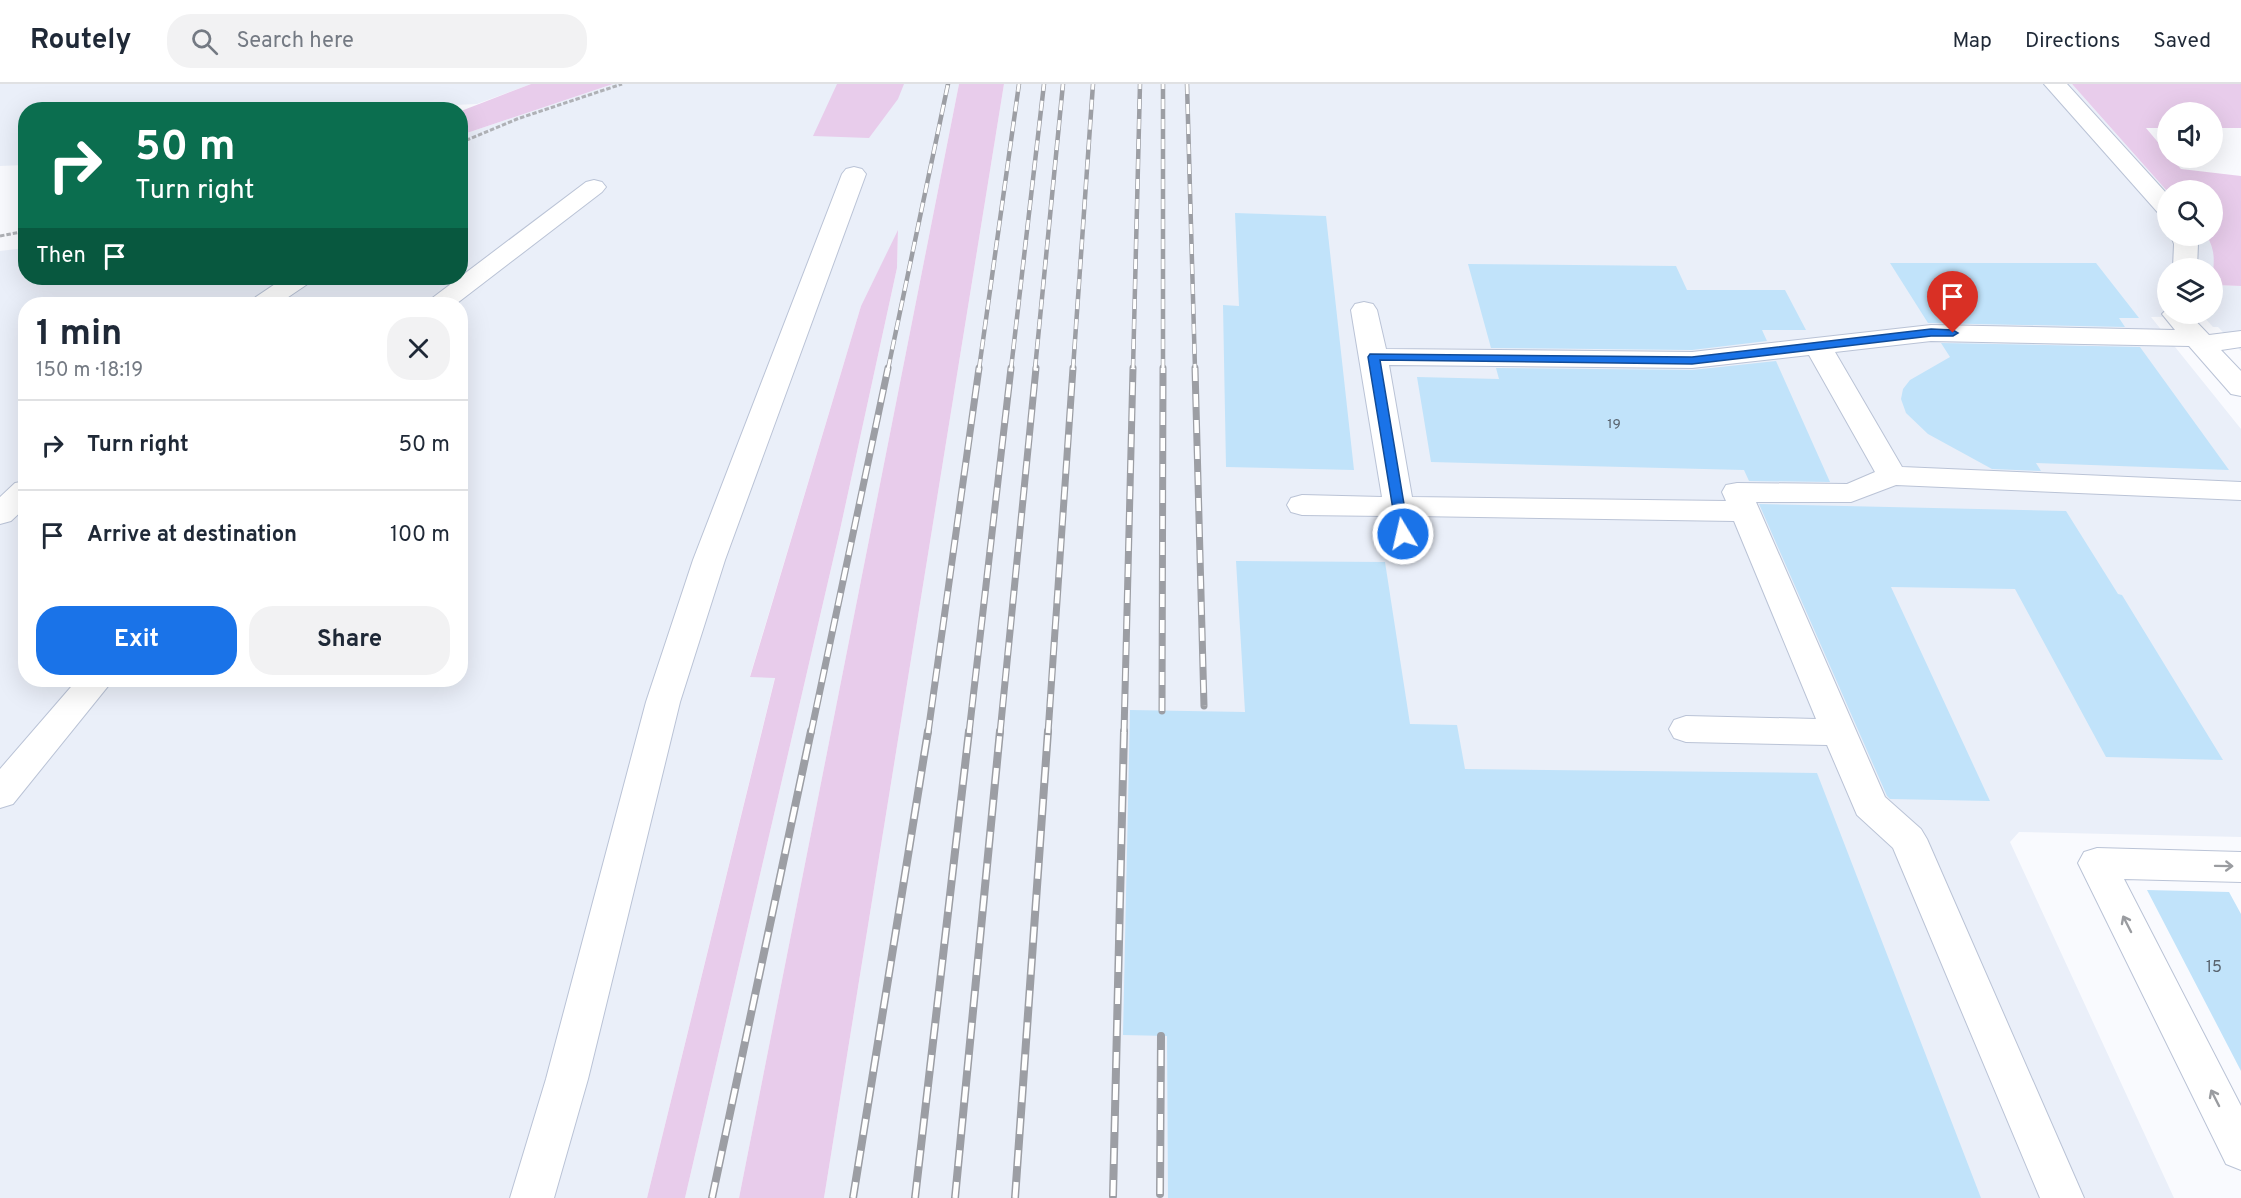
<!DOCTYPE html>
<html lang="en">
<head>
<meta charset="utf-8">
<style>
  :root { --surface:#fff; --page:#f2f2f3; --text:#1f2937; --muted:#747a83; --line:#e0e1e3; --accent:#1a73e8 }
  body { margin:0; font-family:Overpass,sans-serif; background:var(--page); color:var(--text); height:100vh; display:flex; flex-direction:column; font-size:22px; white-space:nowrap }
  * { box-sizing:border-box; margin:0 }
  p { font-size:20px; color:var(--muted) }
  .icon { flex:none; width:33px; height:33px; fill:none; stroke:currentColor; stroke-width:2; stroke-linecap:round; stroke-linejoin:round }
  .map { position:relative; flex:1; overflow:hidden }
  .details { position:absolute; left:18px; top:213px; width:450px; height:390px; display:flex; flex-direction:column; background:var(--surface); border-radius:24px; box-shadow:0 6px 24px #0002 }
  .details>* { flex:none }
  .banner { position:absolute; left:18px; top:18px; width:450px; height:183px; border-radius:24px; box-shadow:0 6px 24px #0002; background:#0b6e4f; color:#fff; overflow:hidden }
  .controls { position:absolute; left:2157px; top:18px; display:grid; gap:12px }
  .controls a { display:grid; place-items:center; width:66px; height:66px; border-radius:50%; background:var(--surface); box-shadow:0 6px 24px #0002; font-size:30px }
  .pin { position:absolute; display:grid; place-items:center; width:51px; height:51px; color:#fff; margin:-62px -26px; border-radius:50% 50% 50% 0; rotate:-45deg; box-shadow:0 0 6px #0007 }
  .pin .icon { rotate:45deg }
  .me { position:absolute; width:66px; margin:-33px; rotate:351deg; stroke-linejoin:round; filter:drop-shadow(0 0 4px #0008) }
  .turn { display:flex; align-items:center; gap:21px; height:126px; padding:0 18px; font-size:27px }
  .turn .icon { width:78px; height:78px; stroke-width:2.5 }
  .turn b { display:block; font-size:42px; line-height:51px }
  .then { display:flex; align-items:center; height:57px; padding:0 18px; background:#0003; gap:12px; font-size:22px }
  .round { display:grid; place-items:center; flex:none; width:63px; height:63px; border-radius:24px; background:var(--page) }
  .headline { display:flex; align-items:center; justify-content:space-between; height:102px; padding:0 18px }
  h1 { font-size:36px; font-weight:700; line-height:45px }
  .action { display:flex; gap:12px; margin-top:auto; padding:12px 18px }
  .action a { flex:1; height:69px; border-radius:24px; background:var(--accent); color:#fff; font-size:24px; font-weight:700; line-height:69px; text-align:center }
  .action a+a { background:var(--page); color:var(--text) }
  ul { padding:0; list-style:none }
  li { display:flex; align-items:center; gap:18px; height:90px; padding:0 18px; border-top:2px solid var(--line) }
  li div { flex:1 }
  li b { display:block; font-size:22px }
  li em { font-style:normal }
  header { display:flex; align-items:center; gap:36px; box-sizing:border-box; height:84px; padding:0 30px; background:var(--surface); border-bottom:2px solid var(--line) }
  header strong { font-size:28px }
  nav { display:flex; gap:33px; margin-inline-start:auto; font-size:21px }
  .search { width:420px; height:54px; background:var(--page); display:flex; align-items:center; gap:15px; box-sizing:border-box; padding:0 21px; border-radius:24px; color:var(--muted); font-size:22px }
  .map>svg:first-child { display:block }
  .built { fill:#eaeff9; fill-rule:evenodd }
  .green { fill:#e8cceb }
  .building { fill:#c1e3fa }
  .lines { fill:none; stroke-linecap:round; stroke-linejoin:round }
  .minor-casing { stroke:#bac3d6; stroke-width:2 }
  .path { stroke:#afb1b6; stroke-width:3; stroke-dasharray:4.5 2; stroke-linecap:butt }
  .minor { fill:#fff; fill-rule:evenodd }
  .rail-far2-casing { stroke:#9c9ea4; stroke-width:4.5 }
  .rail-far1-casing { stroke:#9c9ea4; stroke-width:7 }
  .rail-casing { stroke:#9c9ea4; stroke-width:8 }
  .rail-far2 { stroke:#fff; stroke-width:3; stroke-dasharray:10; stroke-linecap:butt }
  .rail-far1 { stroke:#fff; stroke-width:4.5; stroke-dasharray:13; stroke-linecap:butt }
  .rail { stroke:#fff; stroke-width:5; stroke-dasharray:16; stroke-linecap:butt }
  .oneway { stroke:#9a9ca0 }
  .route { fill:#1a73e8; stroke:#114b97; stroke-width:1.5 }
  .labels { text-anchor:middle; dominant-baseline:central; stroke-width:4.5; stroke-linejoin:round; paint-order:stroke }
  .number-label { font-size:14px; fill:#59646f }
  .near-number-label { font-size:16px; fill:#59646f }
</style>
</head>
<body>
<header>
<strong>Routely</strong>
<div class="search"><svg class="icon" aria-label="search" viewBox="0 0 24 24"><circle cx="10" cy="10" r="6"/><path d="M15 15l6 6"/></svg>Search here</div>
<nav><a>Map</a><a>Directions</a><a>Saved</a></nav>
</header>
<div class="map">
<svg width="2241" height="1114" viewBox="0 0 2241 1114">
  <rect width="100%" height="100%" fill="#f9fafe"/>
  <path class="built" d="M0,0H531L477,20L360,25L26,26L25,81L0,82Z
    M613,0H959L739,1114H685L840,446L897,184L898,148L861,222L750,592L775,593L647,1114H0V167L25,164L26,194H460L461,51ZM26,220H460V596H26Z
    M1004,0H2072L2167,107L2168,152H2207L2214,166L2215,182L2213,195L2212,184H2168V230H2212L2213,201L2241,202V267L2218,243H2213L2203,232L2151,233L2241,345V753L2019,748L2010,758L2174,1114H824Z"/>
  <path class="green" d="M531,0H613L461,51V27Z
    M837,0H904L898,15L869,54L813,52Z
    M959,0H1004L824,1114H739Z
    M2072,0H2241V44H2213L2212,28H2168L2167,44H2146L2167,69L2168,74H2171L2181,85L2241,92V202L2213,201C2212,180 2218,172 2207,152H2212V106L2167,107Z
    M898,146L897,184L840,446L685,1114H647L775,594L750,593L861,222Z"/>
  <path class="building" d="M1235,129L1326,132L1354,386L1226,383L1223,221L1239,222Z
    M1890,179H2096L2139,234H2119L2125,243L1928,239Z
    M1468,180L1676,182L1687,206H1785L1806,246H1762L1767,257L1692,266L1491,264Z
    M1941,259L2140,263L2229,386L2036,379L2041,387L1992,385L1928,350L1906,329L1901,315L1903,305L1910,296L1950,273Z
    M1776,277L1830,398L1749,397L1744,386L1431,378L1417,293L1499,295L1496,284L1692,286Z
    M1759,420L2066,427L2118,510L2122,511L2223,676L2106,673L2015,505L1891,503L1990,717L1890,715L1887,712Z
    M1236,477L1385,478L1410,640L1457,641L1465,685L1817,689L1981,1114H1168L1167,952L1123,951L1130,626L1245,628Z
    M2147,806L2229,808L2241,830V987Z"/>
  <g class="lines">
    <g class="minor-casing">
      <path id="minor" d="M2044,0H2067L2168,111V133L2160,131Z
        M854,83L862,85L866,90L725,476L680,618L588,995L554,1114H510L546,995L646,618L693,476L842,90L846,85Z
        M594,96L602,98L606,103L602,108L456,220H427L431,215L586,98Z
        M2171,152H2195L2198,160L2197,184H2173L2174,160Z
        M284,194H313L309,199L278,220H249L253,215Z
        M1364,218L1373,220L1377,226L1386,265L1692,268L1931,241L2175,246L2162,230L2168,224V230H2189L2209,251L2241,247V263L2221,266L2241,287V312L2231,310L2189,262L1931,257L1835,268L1902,383L2241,398V416L1896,401L1851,418H1756L1885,713L1921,745L1927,755L2084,1114H2040L1893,764L1857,731L1827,661L1686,658L1674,654L1669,645L1674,636L1686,632L1816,635L1734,437L1415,432L1418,450L1414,457L1403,460L1392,457L1388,450L1385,432L1302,431L1291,428L1287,421L1291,414L1302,411L1382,413L1351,226L1355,220ZM1809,271L1875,388L1847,400L1737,399L1726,401L1722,408L1726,417L1412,413L1389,281L1692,284Z
        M26,397V423L11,437L0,440V413L15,399Z
        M77,596H113L13,720L0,724V685Z
        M2097,764L2241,768V798L2124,795L2241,1022V1086L2226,1080L2078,779L2084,768Z"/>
    </g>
    <path class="path" d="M460,59L517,35L622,0
      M0,152L26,147"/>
    <use href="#minor" class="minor"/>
    <g class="rail-far2-casing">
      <path id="rail-far2" d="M1187,0L1195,285
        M888,285L948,0
        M979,285L1019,0
        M1011,285L1044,0
        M1035,285L1063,0
        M1073,285L1093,0
        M1133,285L1140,0
        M1163,285V0"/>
    </g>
    <g class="rail-far1-casing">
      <path id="rail-far1" d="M1195,284L1204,622
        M1162,627L1163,284
        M811,649L888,284
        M928,649L979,284
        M969,649L1011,284
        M1000,649L1036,284
        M1048,649L1073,284
        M1124,649L1133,284"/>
    </g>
    <g class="rail-casing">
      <path id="rail" d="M1160,1110L1161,952
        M1113,1112L1124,647
        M712,1114L811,647
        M853,1114L928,647
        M915,1114L969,647
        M955,1114L1000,647
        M1015,1114L1048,647"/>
    </g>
    <use href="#rail-far2" class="rail-far2"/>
    <use href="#rail-far1" class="rail-far1"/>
    <use href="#rail" class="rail"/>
  </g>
  <defs><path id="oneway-shaft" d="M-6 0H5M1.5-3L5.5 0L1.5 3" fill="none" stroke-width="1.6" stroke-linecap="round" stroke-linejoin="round" transform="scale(1.5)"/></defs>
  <g class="oneway">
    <use href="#oneway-shaft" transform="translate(2224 782) rotate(1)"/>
    <use href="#oneway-shaft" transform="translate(2127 840) rotate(-117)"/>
    <use href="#oneway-shaft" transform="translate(2215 1014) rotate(-117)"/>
  </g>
  <path class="route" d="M1931,245L1953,246L1958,249L1953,252H1931L1692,280L1380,276L1409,450L1403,454L1397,450L1368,273L1370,270L1692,273Z"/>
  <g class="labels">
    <g class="number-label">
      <text x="1614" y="340">19</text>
    </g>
    <g class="near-number-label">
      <text x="2214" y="884">15</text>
    </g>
  </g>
</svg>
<div class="controls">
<a><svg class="icon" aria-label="sound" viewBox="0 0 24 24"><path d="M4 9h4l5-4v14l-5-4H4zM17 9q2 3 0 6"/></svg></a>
<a><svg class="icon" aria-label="search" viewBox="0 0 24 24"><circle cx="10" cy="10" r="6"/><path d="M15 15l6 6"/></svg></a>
<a><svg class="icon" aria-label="layers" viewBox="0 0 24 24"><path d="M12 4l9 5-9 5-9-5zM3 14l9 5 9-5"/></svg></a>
</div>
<div class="pin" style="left:1953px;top:249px;background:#d93025"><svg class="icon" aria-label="arrive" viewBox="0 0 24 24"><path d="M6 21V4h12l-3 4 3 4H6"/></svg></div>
<svg class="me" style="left:1403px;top:450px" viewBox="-20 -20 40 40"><circle r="17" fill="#1a73e8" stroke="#fff" stroke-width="3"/><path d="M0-11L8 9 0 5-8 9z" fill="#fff"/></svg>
<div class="banner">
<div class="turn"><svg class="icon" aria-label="right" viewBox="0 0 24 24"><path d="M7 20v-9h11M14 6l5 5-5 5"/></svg><div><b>50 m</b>Turn right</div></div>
<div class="then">Then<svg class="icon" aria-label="arrive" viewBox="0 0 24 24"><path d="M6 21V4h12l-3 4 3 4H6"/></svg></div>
</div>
<section class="details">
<div class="headline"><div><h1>1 min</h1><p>150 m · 18:19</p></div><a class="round"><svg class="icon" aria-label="close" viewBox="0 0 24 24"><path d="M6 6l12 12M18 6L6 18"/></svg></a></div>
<ul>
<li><svg class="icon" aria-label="right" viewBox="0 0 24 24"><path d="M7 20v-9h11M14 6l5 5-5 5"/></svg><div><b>Turn right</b></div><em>50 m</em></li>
<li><svg class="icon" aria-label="arrive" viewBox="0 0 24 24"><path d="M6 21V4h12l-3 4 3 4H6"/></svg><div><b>Arrive at destination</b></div><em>100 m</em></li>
</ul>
<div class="action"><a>Exit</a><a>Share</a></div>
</section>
</div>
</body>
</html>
